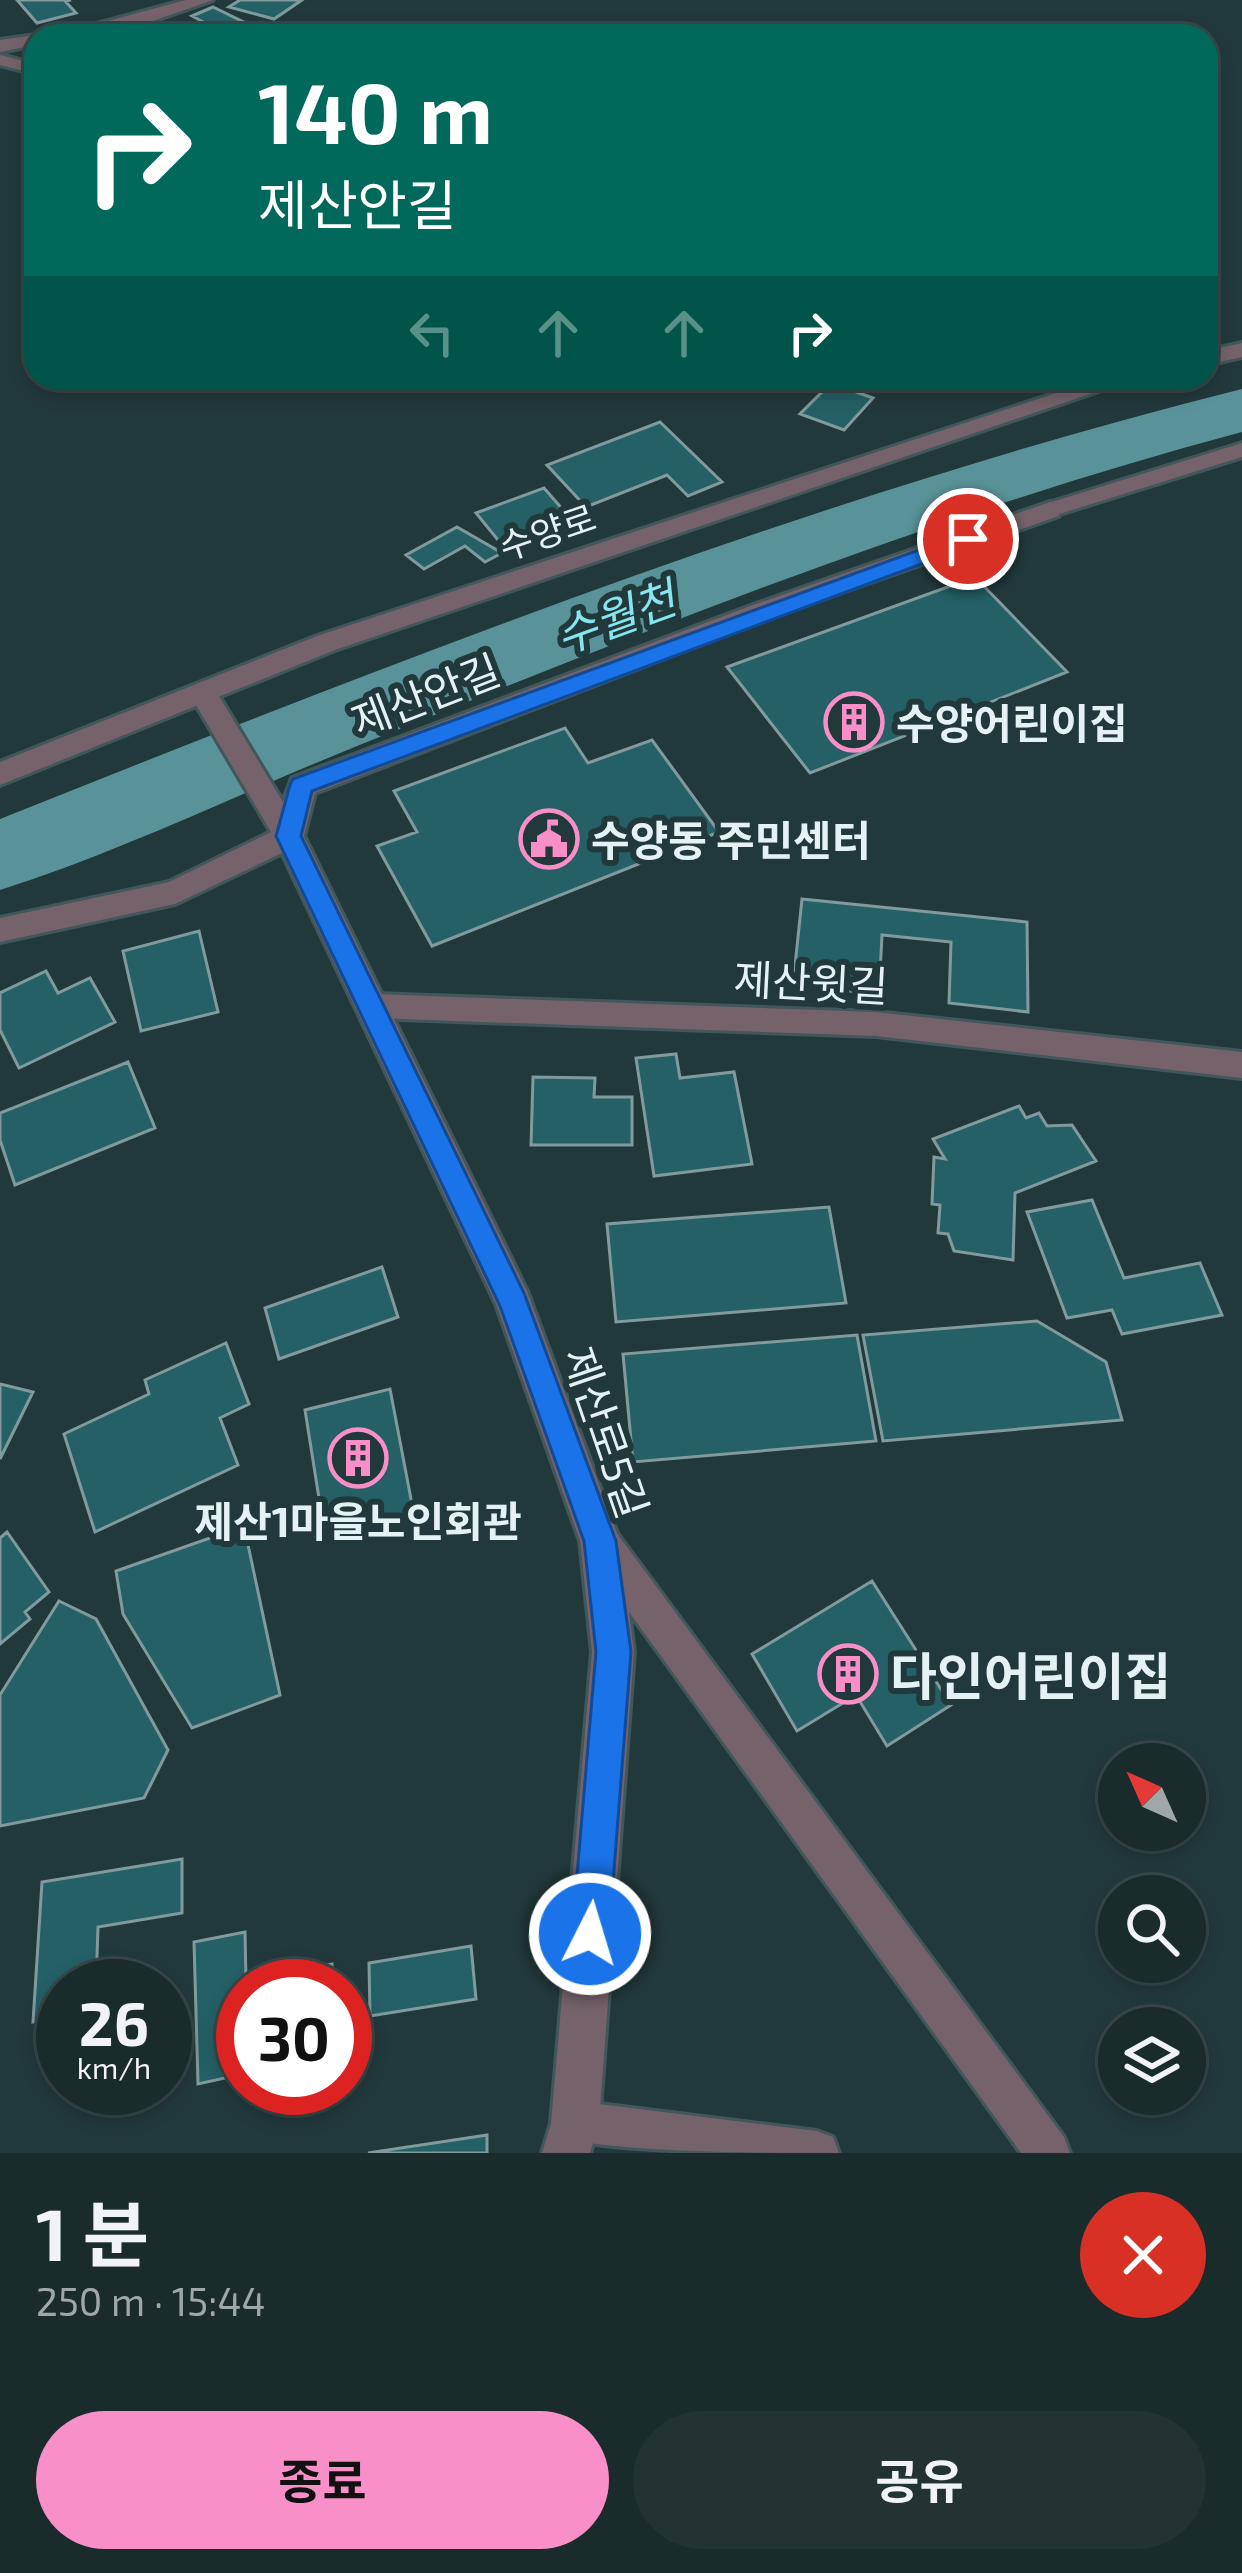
<!DOCTYPE html>
<html lang="ko">
<head>
<meta charset="utf-8">
<style>
  :root { --surface:#1a2b2c; --page:#233334; --text:#f1f3f6; --muted:#9fa7a9; --line:#384748; --accent:#f98fc9 }
  body { margin:0; font-family:"Exo 2","Noto Sans KR",sans-serif; background:var(--page); color:var(--text); height:100vh; display:flex; flex-direction:column; font-size:45px; white-space:nowrap }
  * { box-sizing:border-box; margin:0 }
  p { font-size:39px; color:var(--muted) }
  .icon { flex:none; width:66px; height:66px; fill:none; stroke:currentColor; stroke-width:2; stroke-linecap:round; stroke-linejoin:round }
  .map { position:relative; height:2153px; overflow:hidden }
  .sheet { display:flex; flex-direction:column; background:var(--surface); flex:1 }
  .sheet>* { flex:none }
  .top-card { position:absolute; left:24px; top:24px; width:1194px; height:366px; border-radius:36px; box-shadow:0 6px 18px #0003,0 0 0 3px var(--line); background:#00695c; color:#fff; overflow:hidden }
  .needle { width:78px; rotate:315deg }
  .fabs { position:absolute; left:1098px; top:1743px; display:grid; gap:24px }
  .fabs a { display:grid; place-items:center; width:108px; height:108px; border-radius:50%; background:var(--surface); box-shadow:0 6px 18px #0003,0 0 0 3px var(--line); font-size:60px }
  .speed { position:absolute; left:36px; top:1959px; display:flex; gap:24px; font-size:60px; font-weight:700; text-align:center }
  .speed>* { display:grid; place-content:center; width:156px; height:156px; border-radius:50%; background:var(--surface); box-shadow:0 6px 18px #0003,0 0 0 3px var(--line); line-height:1 }
  .speed small { font-size:30px; font-weight:400 }
  .speed .limit { border:18px solid #d22; background:#fff; color:#111 }
  .pin { position:absolute; display:grid; place-items:center; width:102px; height:102px; color:#fff; margin:-51px; border:6px solid #fff; border-radius:50%; box-shadow:0 3px 12px #0007 }
  .me { position:absolute; width:132px; margin:-66px; rotate:5deg; stroke-linejoin:round; filter:drop-shadow(0 0 9px #0008) }
  .turn { display:flex; align-items:center; gap:42px; height:252px; padding:0 36px; font-size:54px }
  .turn .icon { width:156px; height:156px; stroke-width:2.5 }
  .turn b { display:block; font-size:84px; line-height:102px }
  .lanes { display:flex; align-items:center; height:114px; padding:0 36px; background:#0003; justify-content:center; gap:60px; direction:ltr }
  .lanes .off { opacity:.35 }
  .round { display:grid; place-items:center; flex:none; width:126px; height:126px; border-radius:63px; background:var(--page) }
  .summary { display:flex; align-items:center; justify-content:space-between; height:204px; padding:0 36px }
  h1 { font-size:72px; font-weight:700; line-height:90px }
  .cta { display:flex; gap:24px; margin-top:auto; padding:24px 36px }
  .cta a { flex:1; height:138px; border-radius:72px; background:var(--accent); color:#111; font-size:48px; font-weight:700; line-height:138px; text-align:center }
  .cta a+a { background:var(--page); color:var(--text) }
  .map>svg:first-child { display:block }
  .lines { fill:none; stroke-linecap:round; stroke-linejoin:round }
  .river { fill:#599399; fill-rule:evenodd }
  .building { fill:#246066; stroke:#819a9d; stroke-width:3 }
  .service-casing { stroke:#415759; stroke-width:6 }
  .minor-casing { stroke:#415759; stroke-width:6 }
  .tertiary-casing { stroke:#415759; stroke-width:6 }
  .service { fill:#75626b; fill-rule:evenodd }
  .minor { fill:#75626b; fill-rule:evenodd }
  .tertiary { fill:#75626b; fill-rule:evenodd }
  .route { fill:#1a73e8; stroke:#114b97; stroke-width:3 }
  .labels { text-anchor:middle; dominant-baseline:central; stroke-width:12; stroke-linejoin:round; paint-order:stroke }
  .far-street-label { font-size:36px; fill:#e5f2f4; stroke:#22393b }
  .street-label { font-size:42px; fill:#e5f2f4; stroke:#22393b }
  .poi-label { font-size:42px; font-weight:bold; fill:#e5f2f4; stroke:#22393b; text-anchor:start }
  .water-label { font-size:45px; font-style:italic; fill:#86e5ef; stroke:#22393b }
  .near-poi-label { font-size:51px; font-weight:bold; fill:#e5f2f4; stroke:#22393b; text-anchor:start }
</style>
</head>
<body>
<div class="map">
<svg width="1242" height="2153" viewBox="0 0 1242 2153">
  <rect width="100%" height="100%" fill="#22393b"/>
  <g class="lines">
    <path class="river" d="M1242,389V432C941,512 650,629 362,744C242,792 123,851 0,890V819C406,657 818,495 1242,389Z"/>
  </g>
  <path class="building" d="M17,0H71L65,1L76,13L37,23Z
    M240,0H302L274,19L229,7Z
    M213,7L258,29L243,36H183L209,25L192,16Z
    M831,383L873,398L844,430L800,414Z
    M660,422L722,482L688,496L667,475L586,507L547,465Z
    M544,488L571,519L502,545L476,513Z
    M457,527L502,553L485,562L465,546L424,569L406,555Z
    M975,577L1067,672L810,773L727,667Z
    M565,728L588,763L652,740L719,832L432,946L377,846L417,832L394,791Z
    M802,899L1027,922L1028,1012L949,1003L951,942L882,935L879,994L793,985Z
    M199,931L218,1012L141,1031L123,951Z
    M46,971L58,993L90,978L115,1022L19,1068L0,1030V993Z
    M676,1054L680,1078L734,1072L752,1164L654,1176L636,1058Z
    M128,1062L155,1128L15,1185L0,1140V1113Z
    M533,1077L595,1078L594,1097H632V1145H531Z
    M1019,1106L1026,1118L1039,1113L1047,1126L1072,1125L1096,1161L1015,1193L1013,1260L954,1251L948,1234L938,1233L940,1205L932,1204L934,1157L945,1159L933,1139Z
    M1092,1200L1124,1278L1200,1263L1222,1315L1122,1334L1112,1310L1067,1318L1027,1212Z
    M829,1207L846,1303L616,1322L607,1224Z
    M382,1267L398,1317L279,1359L265,1308Z
    M1037,1321L1106,1362L1122,1420L883,1441L863,1335Z
    M857,1335L876,1441L633,1462L623,1354Z
    M226,1343L249,1404L220,1418L238,1465L95,1532L64,1434L149,1394L145,1380Z
    M0,1384L33,1392L0,1459Z
    M390,1389L415,1520L363,1534L358,1507L322,1517L305,1410Z
    M244,1526L280,1695L192,1728L123,1614L116,1571Z
    M7,1532L49,1592L25,1612L30,1619L0,1644V1538Z
    M872,1581L951,1705L887,1746L856,1695L797,1731L752,1654Z
    M59,1601L96,1619L168,1750L144,1798L0,1826V1695Z
    M182,1859V1913L98,1927L96,1986H63V2018L33,2022L42,1882Z
    M245,1932L246,1981L332,1964L333,1986H243V2074L198,2084L194,1942Z
    M471,1946L476,1999L370,2016L369,1963Z
    M487,2135V2153H368Z"/>
  <g class="lines">
    <g class="service-casing">
      <path id="service" d="M0,55L36,64V74L0,65Z
        M1242,443V457L1050,517L1039,510L1042,505Z
        M374,994L876,1012L1242,1052V1078L876,1036L374,1018L364,1014L359,1006L364,998Z
        M600,1523L613,1528L1064,2137L1070,2153H1021L587,1554L582,1541L587,1528Z
        M575,2101L817,2131L833,2137L839,2153C762,2153 628,2153 560,2138L553,2123L560,2108Z"/>
    </g>
    <g class="minor-casing">
      <path id="minor" d="M186,0H213L127,30L52,36Z
        M36,35L42,36H36V45L0,52V40Z
        M1050,502L1059,504V516L771,617L315,793L304,836L527,1291L620,1541L634,1652L599,2123L590,2153H542L551,2123L592,1652L580,1541L496,1304L282,853L175,904L0,942V918L169,882L271,832L189,693L193,686H213L283,802L292,778L753,605Z"/>
    </g>
    <g class="tertiary-casing">
      <path id="tertiary" d="M1242,343V357L1206,365V351Z
        M1102,378H1137L335,650L0,785V762L317,636Z"/>
    </g>
    <use href="#service" class="service"/>
    <use href="#minor" class="minor"/>
    <use href="#tertiary" class="tertiary"/>
  </g>
  <path class="route" d="M968,532L978,539L975,544L312,791L301,836L524,1293L616,1541L631,1652L609,1934L604,1948L590,1953L577,1948L572,1934L596,1652L584,1541L500,1306L276,836L290,785L293,779Z"/>
  <defs>
    <g id="building-ring" transform="scale(3)"><circle r="9.5" fill="#22393b" stroke="#f98fc9" stroke-width="1.5"/><path d="M-4-6H4V6H1V3H-1V6H-4ZM-2.5-4.3h1.7v1.8h-1.7ZM.8-4.3h1.7v1.8H.8ZM-2.5-1h1.7V.8h-1.7ZM.8-1h1.7V.8H.8Z" fill="#f98fc9"/></g>
    <g id="civic-ring" transform="scale(3)"><circle r="9.5" fill="#22393b" stroke="#f98fc9" stroke-width="1.5"/><path d="M-.6-6.5H3V-4.5H.6V-3L4-1V1h2V6H-6V1h2V-1L-.6-3ZM-1.2 2.5V6h2.4V2.5Z" fill="#f98fc9"/></g>
  </defs>
  <g fill-rule="evenodd">
    <use href="#building-ring" x="854" y="722"/>
    <use href="#civic-ring" x="549" y="839"/>
    <use href="#building-ring" x="358" y="1458"/>
    <use href="#building-ring" x="848" y="1674"/>
  </g>
  <g class="labels">
    <g class="far-street-label">
      <text transform="translate(547 531) rotate(-19)">수양로</text>
    </g>
    <g class="street-label">
      <text transform="translate(425 694) rotate(-21)">제산안길</text>
      <text transform="translate(811 981) rotate(3)">제산윗길</text>
      <text transform="translate(607 1432) rotate(71)">제산로5길</text>
    </g>
    <g class="poi-label">
      <text x="896" y="722">수양어린이집</text>
      <text x="591" y="839">수양동 주민센터</text>
      <text x="358" y="1520" text-anchor="middle">제산1마을노인회관</text>
    </g>
    <g class="water-label">
      <text transform="translate(615 616) rotate(-20)">수월천</text>
    </g>
    <g class="near-poi-label">
      <text x="890" y="1674">다인어린이집</text>
    </g>
  </g>
</svg>
<div class="fabs">
<a><svg class="needle" viewBox="-14 -14 28 28"><path d="M0-13l5 13h-10z" fill="#e53935"/><path d="M0 13l5-13h-10z" fill="#9fa7a9"/></svg></a>
<a><svg class="icon" aria-label="search" viewBox="0 0 24 24"><circle cx="10" cy="10" r="6"/><path d="M15 15l6 6"/></svg></a>
<a><svg class="icon" aria-label="layers" viewBox="0 0 24 24"><path d="M12 4l9 5-9 5-9-5zM3 14l9 5 9-5"/></svg></a>
</div>
<div class="speed"><div>26<small>km/h</small></div><div class="limit">30</div></div>
<div class="pin" style="left:968px;top:539px;background:#d93025"><svg class="icon" aria-label="arrive" viewBox="0 0 24 24"><path d="M6 21V4h12l-3 4 3 4H6"/></svg></div>
<svg class="me" style="left:590px;top:1934px" viewBox="-20 -20 40 40"><circle r="17" fill="#1a73e8" stroke="#fff" stroke-width="3"/><path d="M0-11L8 9 0 5-8 9z" fill="#fff"/></svg>
<div class="top-card">
<div class="turn"><svg class="icon" aria-label="right" viewBox="0 0 24 24"><path d="M7 20v-9h11M14 6l5 5-5 5"/></svg><div><b>140 m</b>제산안길</div></div>
<div class="lanes"><svg class="icon off" aria-label="left" viewBox="0 0 24 24"><path d="M17 20v-9H6M10 6l-5 5 5 5"/></svg><svg class="icon off" aria-label="ahead" viewBox="0 0 24 24"><path d="M12 20V5M6 11l6-6 6 6"/></svg><svg class="icon off" aria-label="ahead" viewBox="0 0 24 24"><path d="M12 20V5M6 11l6-6 6 6"/></svg><svg class="icon" aria-label="right" viewBox="0 0 24 24"><path d="M7 20v-9h11M14 6l5 5-5 5"/></svg></div>
</div>
</div>
<section class="sheet">
<div class="summary"><div><h1>1 분</h1><p>250 m · 15:44</p></div><a class="round" style="background:#d93025;color:#fff"><svg class="icon" aria-label="close" viewBox="0 0 24 24"><path d="M6 6l12 12M18 6L6 18"/></svg></a></div>
<div class="cta"><a>종료</a><a>공유</a></div>
</section>
</body>
</html>
